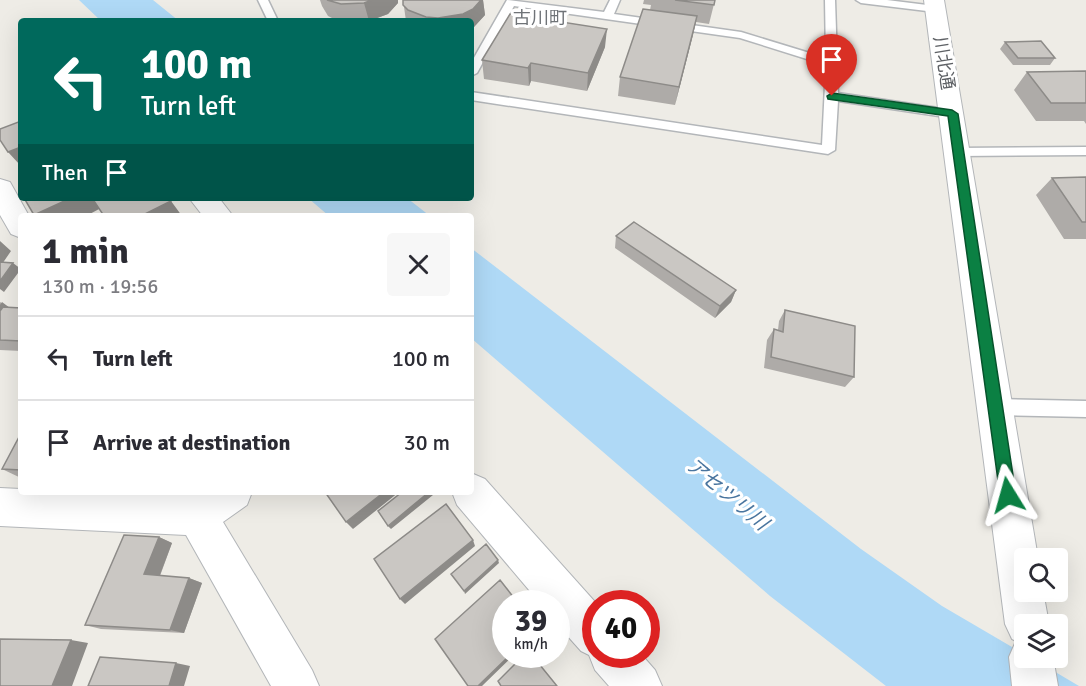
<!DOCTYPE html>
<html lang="en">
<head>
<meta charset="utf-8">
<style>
  :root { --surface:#fff; --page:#f7f7f7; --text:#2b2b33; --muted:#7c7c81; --line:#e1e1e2 }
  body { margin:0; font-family:Signika,"Noto Sans JP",sans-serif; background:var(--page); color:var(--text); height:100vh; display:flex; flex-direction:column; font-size:22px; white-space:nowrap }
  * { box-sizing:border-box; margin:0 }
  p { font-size:20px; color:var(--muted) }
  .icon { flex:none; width:33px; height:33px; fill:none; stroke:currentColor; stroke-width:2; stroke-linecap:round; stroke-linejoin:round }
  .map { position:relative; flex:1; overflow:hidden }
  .panel { position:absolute; left:18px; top:213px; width:456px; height:282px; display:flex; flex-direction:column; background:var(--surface); border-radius:6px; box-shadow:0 6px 24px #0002 }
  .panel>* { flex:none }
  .guide { position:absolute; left:18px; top:18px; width:456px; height:183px; border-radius:6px; box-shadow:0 6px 24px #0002; background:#00695c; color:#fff; overflow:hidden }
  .buttons { position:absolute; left:1014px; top:548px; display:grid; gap:12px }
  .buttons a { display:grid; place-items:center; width:54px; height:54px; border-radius:6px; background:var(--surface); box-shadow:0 6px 24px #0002; font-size:30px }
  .speed { position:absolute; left:492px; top:590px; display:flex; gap:12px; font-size:30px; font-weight:700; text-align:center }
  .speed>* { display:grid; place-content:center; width:78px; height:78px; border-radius:50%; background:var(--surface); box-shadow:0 6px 24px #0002; line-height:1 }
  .speed small { font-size:15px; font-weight:400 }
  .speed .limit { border:9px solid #d22; background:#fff; color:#111 }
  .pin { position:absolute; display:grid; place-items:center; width:51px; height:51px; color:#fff; margin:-62px -26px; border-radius:50% 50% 50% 0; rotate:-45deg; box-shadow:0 0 6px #0007 }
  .pin .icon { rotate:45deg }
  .me { position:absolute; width:66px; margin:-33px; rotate:352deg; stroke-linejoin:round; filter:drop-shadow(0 0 4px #0008) }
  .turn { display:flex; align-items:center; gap:21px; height:126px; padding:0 24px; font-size:27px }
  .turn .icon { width:78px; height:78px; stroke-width:2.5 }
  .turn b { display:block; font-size:42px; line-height:51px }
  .then { display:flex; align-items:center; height:57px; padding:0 24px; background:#0003; gap:12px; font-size:22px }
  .round { display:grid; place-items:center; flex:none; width:63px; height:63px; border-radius:6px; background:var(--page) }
  .head { display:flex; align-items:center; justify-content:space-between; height:102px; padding:0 24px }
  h1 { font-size:36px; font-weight:700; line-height:45px }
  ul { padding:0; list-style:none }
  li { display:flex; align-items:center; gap:18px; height:84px; padding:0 24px; border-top:2px solid var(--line) }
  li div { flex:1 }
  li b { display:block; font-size:22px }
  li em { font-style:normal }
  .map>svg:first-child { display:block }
  .water { fill:#afd9f6 }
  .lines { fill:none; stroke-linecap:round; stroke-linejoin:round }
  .service-casing { stroke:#b3b6b9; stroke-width:3 }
  .minor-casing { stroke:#b3b6b9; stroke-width:2 }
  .tertiary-casing { stroke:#b3b6b9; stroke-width:2 }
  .service { fill:#fff; fill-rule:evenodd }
  .minor { fill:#fff; fill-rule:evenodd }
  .tertiary { fill:#fff; fill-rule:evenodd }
  .wall { fill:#aeaba8 }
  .shaded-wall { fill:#8d8b88 }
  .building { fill:#cac7c3; stroke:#8d8b88; stroke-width:1.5 }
  .route { fill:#0b8043; stroke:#07532c; stroke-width:1.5 }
  .labels { text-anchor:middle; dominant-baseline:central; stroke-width:6; stroke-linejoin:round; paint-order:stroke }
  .far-quarter-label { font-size:18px; fill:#6f7377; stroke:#fff }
  .street-label { font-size:18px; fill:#5e6165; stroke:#fff }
  .water-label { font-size:20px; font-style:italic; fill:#49759f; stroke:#fff }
</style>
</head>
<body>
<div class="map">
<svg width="1086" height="686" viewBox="0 0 1086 686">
  <rect width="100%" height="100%" fill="#eeece6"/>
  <path class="water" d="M79,0H153L179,21H101Z
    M308,198H407L430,216H329Z
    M471,248L861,549L942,606L1024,654V657H1030L1079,686H886L770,596L471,338Z"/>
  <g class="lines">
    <g class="service-casing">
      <path id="service" d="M258,0H268L278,21H268Z
        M507,0L604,12L610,0H620L614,14L741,32L826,58L825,0H835L838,93L952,110L958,114L952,118L838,101L835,150L828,154L471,100V92L822,145L826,65L740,38L514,6L477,73L471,76V63Z
        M856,0H887L935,6L940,9L935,12L861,3Z
        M1086,147V155L958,156L951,152L958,148Z
        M996,399L1086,401V417L996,415L990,413L987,407L990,401Z"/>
    </g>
    <g class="minor-casing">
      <path id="minor" d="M0,179L10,182L29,216H21V238L11,234L0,215Z
        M189,198H219L233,216H203Z
        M471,473L485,479L596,603V654H641L655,670L662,686H609L595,670L589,655L581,651L556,623V603H540L457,505L452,492H471Z
        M0,488L21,489V492L165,495L164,492H252L247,505L223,522L312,670L319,686H271L186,535L0,526Z"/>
    </g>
    <g class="tertiary-casing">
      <path id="tertiary" d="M924,0H944L1038,558H1024V591H1043L1049,624H1024V657H1053L1058,686H1012L1009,657L1016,641L1012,639L1005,624Z"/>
    </g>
    <use href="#service" class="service"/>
    <use href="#minor" class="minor"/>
    <use href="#tertiary" class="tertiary"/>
  </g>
  <path class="wall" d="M320,0H398V3L388,14L369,21H342L336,20L328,16L322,6Z
    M403,0H483L485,15L474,27L471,21H406Z
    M644,0H715L709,24L696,22L675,105L618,96L620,77L650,10L651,5L643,4Z
    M1005,42L1055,58L1050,65H1013L1000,49Z
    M605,47L587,91L531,81L529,86L484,79L482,60Z
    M1086,71V124L1084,121H1036L1014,90L1027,72Z
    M1086,177V239H1064L1036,195L1052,178Z
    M616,236L736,290L731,302L715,318L615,248Z
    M0,302L9,308H21V351L0,350Z
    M785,310L854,377L845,387L764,368L767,340L774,329L778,330L779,321Z
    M21,437V478L2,469Z
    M159,537L172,543L160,576L189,578L202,583L184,633L101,629L85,625Z"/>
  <path class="shaded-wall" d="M372,0H398V3L388,14L369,21L364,3Z
    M481,0H483L485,15L474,27L471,29V21H439L438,18Z
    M697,16L693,35L675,105L679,87Z
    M607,29L605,47L587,91L588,73Z
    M531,63V81L529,86L528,68Z
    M21,147V165H20L8,152Z
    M71,198H93L101,208L86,216H35L34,215Z
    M171,201L182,216H141Z
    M0,241L11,251L0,267Z
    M13,263L21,269L4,292L0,289V281Z
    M736,290L731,302L715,318L720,306Z
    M2,302L10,308L0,323V305Z
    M384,492H399L353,529L346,522Z
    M429,492H432L433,495L391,529L388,526Z
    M159,537L172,543L158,580L144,574Z
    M473,540L475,546L405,604L400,599Z
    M498,560L499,563L465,594L464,591Z
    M189,578L202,583L184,633L170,630Z
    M71,640L88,643L72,686H52Z
    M511,654H515L482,686H478Z
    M176,663L190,666L184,686H169Z"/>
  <path class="building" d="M327,0H372L364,3L341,4Z
    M403,0H481L473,9L463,14L438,18L426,17L408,10L403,5Z
    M675,0H715L714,5Z
    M643,9L697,16L679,87L620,77Z
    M510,14L607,29L588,73L531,63L528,68L482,60Z
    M1041,41L1055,58H1018L1005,42Z
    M1086,71V103H1051L1027,72Z
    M21,121V147L8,152L0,140V129Z
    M1086,177V222H1082L1052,178Z
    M24,198H71L34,215Z
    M92,198H169L171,201L141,216H104Z
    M634,222L736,290L720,306L616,236Z
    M0,262L13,263L0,281Z
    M3,307L21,308V341L0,340V311Z
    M785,310L855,326L854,377L771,357L774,329L783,332Z
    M19,437H21V470L2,469Z
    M325,492H384L346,522Z
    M402,492H429L388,526L378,511Z
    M446,504L473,540L400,599L374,559Z
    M124,535L159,537L144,574L189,578L170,630L85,625Z
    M486,544L498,560L464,591L451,574Z
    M500,580L518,603H506V654H511L478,686H468L435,639Z
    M0,639L71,640L52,686H0Z
    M525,654H531L557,686H501L498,681Z
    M100,657L176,663L169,686H88Z"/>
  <path class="route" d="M832,93L952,110L958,114L1016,495L1014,501L1008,503L1003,501L1000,495L948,116L828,99L827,96Z"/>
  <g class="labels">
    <g class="far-quarter-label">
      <text x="540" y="18">古川町</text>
    </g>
    <g class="street-label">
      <text transform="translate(944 63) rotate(81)">川北通</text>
    </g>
    <g class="water-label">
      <text transform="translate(727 494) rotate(40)">アセツリ川</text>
    </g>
  </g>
</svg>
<div class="buttons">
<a><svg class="icon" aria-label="search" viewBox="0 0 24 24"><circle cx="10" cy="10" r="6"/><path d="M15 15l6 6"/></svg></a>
<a><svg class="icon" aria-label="layers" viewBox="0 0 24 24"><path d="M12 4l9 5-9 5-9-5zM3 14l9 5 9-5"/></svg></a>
</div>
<div class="speed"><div>39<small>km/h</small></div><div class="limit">40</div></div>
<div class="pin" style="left:832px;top:96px;background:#d93025"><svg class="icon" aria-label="arrive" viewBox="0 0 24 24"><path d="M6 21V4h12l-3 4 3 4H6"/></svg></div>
<svg class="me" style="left:1008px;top:495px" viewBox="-20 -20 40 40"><path d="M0-17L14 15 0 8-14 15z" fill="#0b8043" stroke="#fff" stroke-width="4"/></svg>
<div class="guide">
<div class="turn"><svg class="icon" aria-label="left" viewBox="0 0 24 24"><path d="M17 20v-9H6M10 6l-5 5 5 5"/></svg><div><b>100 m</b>Turn left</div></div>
<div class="then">Then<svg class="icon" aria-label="arrive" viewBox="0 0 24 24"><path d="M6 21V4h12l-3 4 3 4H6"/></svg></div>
</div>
<section class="panel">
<div class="head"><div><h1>1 min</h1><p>130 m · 19:56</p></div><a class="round"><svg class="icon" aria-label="close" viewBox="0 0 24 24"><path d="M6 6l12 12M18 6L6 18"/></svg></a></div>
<ul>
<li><svg class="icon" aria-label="left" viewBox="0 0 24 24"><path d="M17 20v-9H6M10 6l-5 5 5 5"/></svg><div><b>Turn left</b></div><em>100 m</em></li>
<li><svg class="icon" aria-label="arrive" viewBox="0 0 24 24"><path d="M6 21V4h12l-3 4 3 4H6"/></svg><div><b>Arrive at destination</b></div><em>30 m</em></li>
</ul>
</section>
</div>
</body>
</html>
